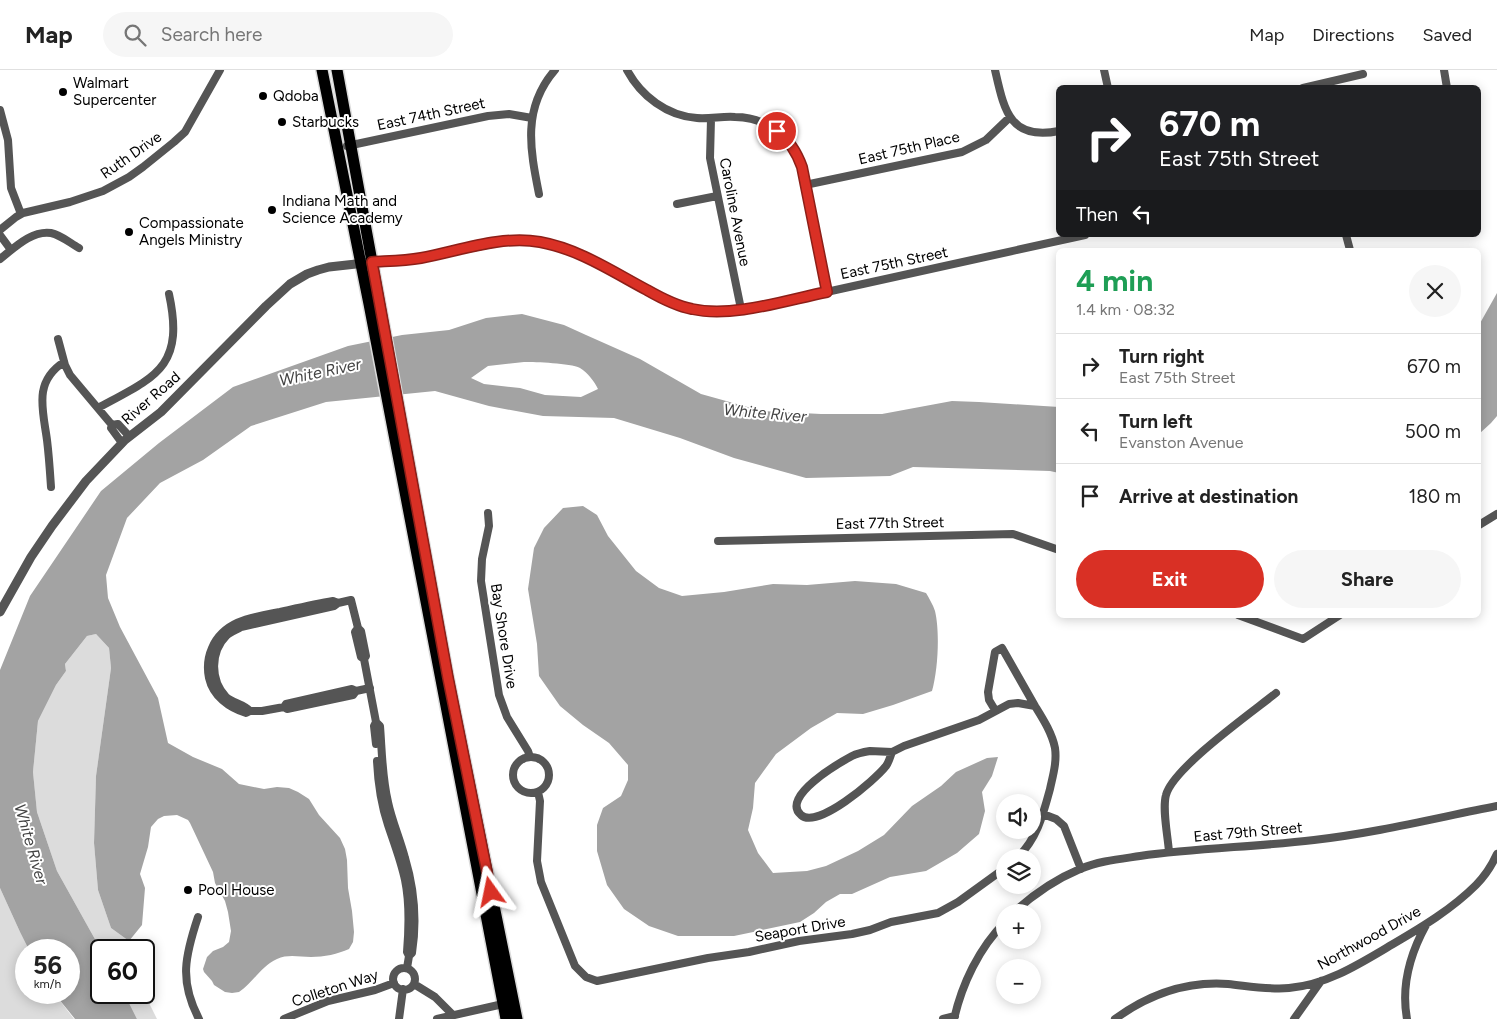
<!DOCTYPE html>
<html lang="en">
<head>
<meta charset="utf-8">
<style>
  :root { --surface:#fff; --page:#f6f6f6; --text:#222; --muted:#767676; --line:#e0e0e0; --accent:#d93025 }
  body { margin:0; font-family:Figtree,sans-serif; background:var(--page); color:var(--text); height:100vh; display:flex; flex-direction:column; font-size:19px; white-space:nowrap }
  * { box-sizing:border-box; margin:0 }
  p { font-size:16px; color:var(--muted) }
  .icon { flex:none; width:28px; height:28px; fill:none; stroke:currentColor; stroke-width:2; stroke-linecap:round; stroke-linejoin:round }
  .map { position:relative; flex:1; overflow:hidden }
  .panel { position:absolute; left:1056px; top:178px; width:425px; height:370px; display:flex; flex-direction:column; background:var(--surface); border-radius:8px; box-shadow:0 2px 12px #0003 }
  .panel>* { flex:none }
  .banner { position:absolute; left:1056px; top:15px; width:425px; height:152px; border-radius:8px; box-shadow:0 2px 12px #0003; background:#202124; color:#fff; overflow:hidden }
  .buttons { position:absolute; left:996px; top:724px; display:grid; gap:10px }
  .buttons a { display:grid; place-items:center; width:45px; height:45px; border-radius:50%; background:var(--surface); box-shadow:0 2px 12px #0003; font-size:25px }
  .speed { position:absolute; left:15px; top:869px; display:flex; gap:10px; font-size:25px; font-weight:700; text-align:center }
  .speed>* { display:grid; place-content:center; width:65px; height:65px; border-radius:50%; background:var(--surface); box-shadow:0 2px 12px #0003; line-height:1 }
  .speed small { font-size:12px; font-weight:400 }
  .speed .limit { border:2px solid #111; border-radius:8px; background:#fff; color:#111 }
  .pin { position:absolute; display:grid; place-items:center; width:42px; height:42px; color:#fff; margin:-21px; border:2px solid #fff; border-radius:50%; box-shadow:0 1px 5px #0007 }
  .me { position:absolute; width:55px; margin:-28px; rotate:348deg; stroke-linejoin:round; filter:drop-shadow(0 0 4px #0008) }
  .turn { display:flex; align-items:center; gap:18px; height:105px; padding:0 20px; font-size:22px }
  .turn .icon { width:65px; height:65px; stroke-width:2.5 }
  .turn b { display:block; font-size:35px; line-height:42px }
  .then { display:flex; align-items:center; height:48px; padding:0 20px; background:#0003; gap:10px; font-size:19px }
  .round { display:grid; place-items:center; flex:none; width:52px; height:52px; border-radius:26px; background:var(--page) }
  .headline { display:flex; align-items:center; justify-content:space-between; height:85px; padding:0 20px }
  h1 { font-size:30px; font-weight:700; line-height:38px; color:#1e9e55 }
  .button { display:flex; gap:10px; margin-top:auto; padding:10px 20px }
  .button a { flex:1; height:58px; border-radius:30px; background:var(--accent); color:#fff; font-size:20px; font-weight:700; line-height:58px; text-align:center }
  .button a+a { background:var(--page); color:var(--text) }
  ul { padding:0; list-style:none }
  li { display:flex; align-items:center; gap:15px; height:65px; padding:0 20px; border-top:1px solid var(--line) }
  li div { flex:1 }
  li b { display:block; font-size:19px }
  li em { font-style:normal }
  header { display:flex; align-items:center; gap:30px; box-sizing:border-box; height:70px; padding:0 25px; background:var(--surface); border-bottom:1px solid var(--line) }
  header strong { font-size:24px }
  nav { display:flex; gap:28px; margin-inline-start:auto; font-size:18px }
  .search { width:350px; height:45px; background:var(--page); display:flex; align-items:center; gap:12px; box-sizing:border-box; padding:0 18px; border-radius:28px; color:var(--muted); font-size:19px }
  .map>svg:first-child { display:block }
  .green { fill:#dcdcdc }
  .water { fill:#a3a3a3; fill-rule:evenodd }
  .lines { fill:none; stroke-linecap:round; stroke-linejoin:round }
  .primary-casing { stroke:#dbdbdb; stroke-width:14 }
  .minor { stroke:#555; stroke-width:8 }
  .tertiary { stroke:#555; stroke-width:9 }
  .primary { stroke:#000; stroke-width:11 }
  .route-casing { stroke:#8d1f18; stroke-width:12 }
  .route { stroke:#d93025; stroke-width:9 }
  .poi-dot { fill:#000; stroke:#fff; stroke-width:2 }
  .labels { text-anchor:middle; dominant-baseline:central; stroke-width:4; stroke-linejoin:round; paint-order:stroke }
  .poi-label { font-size:15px; fill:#000; stroke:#fff; text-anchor:start }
  .street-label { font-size:15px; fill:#000; stroke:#fff }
  .water-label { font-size:16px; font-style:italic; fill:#444; stroke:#fff }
</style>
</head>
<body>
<header>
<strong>Map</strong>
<div class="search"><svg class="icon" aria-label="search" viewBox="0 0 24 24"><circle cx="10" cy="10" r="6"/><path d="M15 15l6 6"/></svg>Search here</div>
<nav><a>Map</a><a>Directions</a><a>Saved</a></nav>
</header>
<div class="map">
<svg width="1497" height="949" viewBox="0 0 1497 949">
  <rect width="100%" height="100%" fill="#fff"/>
  <path class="green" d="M96,564L109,578L111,598L96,706L94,773L98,820L111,858L129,871L130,880H101L57,801L37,742L33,702L38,651L56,615L66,601L65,594L87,566Z
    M0,818L20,862L29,880H26V922L54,923L74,949H0Z
    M124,923H144L157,949H137Z"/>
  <path class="water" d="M1497,223V346L1491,353L1479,364V255Z
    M522,244L564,255L586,265L640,289L701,324L762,341L821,344H882L952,331L979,332L1059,337V403L1050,401L913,397L890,406L806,408L734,388L680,368L614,348L543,346L489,336L435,321L326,332L251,356L203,390L160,413L127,448L106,505L108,528L120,557L158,628L168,673L193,687L222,699L239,714L264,719L277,717L289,718L298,722L309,729L319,745L340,768L345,779L347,790L348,818L352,841L354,862L353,872L349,879C338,884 324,887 311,887C299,887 288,884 277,889C261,896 253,913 239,922L232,923L225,922L214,915L212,911L204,902L203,899L207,887L213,881L223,877L229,872L231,861L228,842L225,831L215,813L213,802L190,753L188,750L177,745L164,746L158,749L151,757L148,777L140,804L145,818L142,855L129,871L111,858L98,820L94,773L96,706L111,598L109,578L96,564L87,566L65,594L66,601L56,615L38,651L33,702L37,742L57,801L101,880V922L124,923L137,949H75L54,923L69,922V880H29L20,862L0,818V600L30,526L101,421L159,373L233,317L348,276L402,265L449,260L486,248ZM524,292C536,292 570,293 580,298C588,303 594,311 598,319L581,327L545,325L520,318L484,314L471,308L488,296Z
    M583,436L597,445L608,466L636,501L659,518L682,526L724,522L773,514L807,515L855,511L896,514L926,523C929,528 933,535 935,541C940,562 938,600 932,621L893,635L863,644L837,643L811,658L776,684L755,713L753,738L748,760L758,783L773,803L807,801L826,796L858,781L884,765L912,736L941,716L956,702L987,688L998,687L992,706L982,722L985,741L979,764L957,783L926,801L890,807L852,824H840L826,832L814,843L800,852L734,866H678L649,856L624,839L607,815L597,781V755L603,738L621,726L628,710V695L609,673L583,655L560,636L539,606L537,574L528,519L534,478L544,458L563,438Z"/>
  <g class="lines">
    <g class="primary-casing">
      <path id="primary" d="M322,0L369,234L506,949
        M337,0L448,608L517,949"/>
    </g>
    <path class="minor" d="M627,0C641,26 667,46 697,48C710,49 723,46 735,47C767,47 792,68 801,97L827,222
      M995,0C1004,39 1009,71 1059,61
      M1104,0L1108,18
      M1444,0L1447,18
      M1303,18L1363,4
      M0,40L8,70L11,118L21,144
      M711,49L710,88L741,239
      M347,76L488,46L509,44L532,48
      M805,115L962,82L986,70L1010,47
      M539,124C530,79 522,38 555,0
      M677,134L717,126
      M0,160L16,147L23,143L70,132L103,121L129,107L143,97L174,72L185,62L220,0
      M0,165L11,180
      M1346,165L1350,180
      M0,189C14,178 32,160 51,163C61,165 70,173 79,178
      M367,192L412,190L497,173L517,170L542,172L567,179L581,185L663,229L680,236L698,240L722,242L762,236L822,223L1085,165
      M58,269L65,295L70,305L112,355
      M98,338C155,307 185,298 169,224
      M112,355L111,358L122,373
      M112,355L118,354L129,366
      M51,417C50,402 49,386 47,370C43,340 33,312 64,292
      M488,443L489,456L482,489L481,511L499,625L507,647L528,681L530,687
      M1479,455L1497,444
      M718,471L1013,464L1059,480
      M338,533L333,531C315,534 298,538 280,542C254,547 224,550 212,578C208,587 207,598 209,608C213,626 229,638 246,643L250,641H262L284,637L287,639L353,625L356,621L370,618
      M1238,545L1303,569L1340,545
      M358,558L355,562L361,587L364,589L376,652L380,656C382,681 382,707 388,732C392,751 400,769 405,788C414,818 417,851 412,883L409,886L407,898
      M284,637L286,634L352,619L356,621
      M995,640L989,630L988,622L995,582L1002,578L1035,636
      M250,641C244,634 233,633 226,627C210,610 210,582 227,565C231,562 236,560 241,557L334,536L338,533L351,530L358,558L361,561L366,586L364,589
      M376,674L374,656L376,652
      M870,681L892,682C890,687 889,692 886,696C875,710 817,760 801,745C780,727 839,693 852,686C858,683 864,682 870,681Z
      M892,682L904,676L979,650L1009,634L1018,633L1035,636C1043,649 1052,663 1055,678C1057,692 1053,705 1050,719C1043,745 1037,769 1017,788
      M513 705a18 18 0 1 1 36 0a18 18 0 1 1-36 0Z
      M377,691C378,713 381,734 388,755C394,773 401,791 405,810C410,834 409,858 407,882L409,886
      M538,722L540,731L537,791L541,812L575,896L586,907L597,911L708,888L749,882L799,871L852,864L870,860L891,852L938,843L958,832L1005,798
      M1043,744L1056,749L1064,756L1081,799
      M1169,782C1168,767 1162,739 1166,725C1173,698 1251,643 1276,623
      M1014,842C1034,824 1056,809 1080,799C1099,791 1120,789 1140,786C1197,778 1256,777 1314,770C1376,763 1436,748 1497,736
      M198,847C185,886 179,911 199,949
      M393 909a11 11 0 1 1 22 0a11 11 0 1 1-22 0Z
      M414,914L435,927L453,945
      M284,949L328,931L375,920L394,913
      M399,949L403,919
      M437,949L503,934
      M943,949L955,946
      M954,949C962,914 979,878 1005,852
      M1115,949C1148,925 1187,911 1228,914C1248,916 1269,920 1289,918C1327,915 1361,893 1393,874C1422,857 1452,839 1476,815C1485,806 1492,795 1497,784
      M1294,949L1321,911
      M1407,949C1401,916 1410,884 1426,855"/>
    <path class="tertiary" d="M0,542L31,487L52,456L86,411L125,370L161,342L266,236L290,214L307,204L318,200L329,197L365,193"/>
    <use href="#primary" class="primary"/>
  </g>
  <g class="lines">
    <g class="route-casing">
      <path id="route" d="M491,822L448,608L372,192C388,191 404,191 421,188C459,181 501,165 540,172C579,179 613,202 647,220C661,228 676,236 692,239C733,248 786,230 827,222L802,97C797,83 789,70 777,61"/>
    </g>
    <use href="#route" class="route"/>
  </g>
  <g class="poi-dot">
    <circle cx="63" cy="22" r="5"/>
    <circle cx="263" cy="26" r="5"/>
    <circle cx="282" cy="52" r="5"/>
    <circle cx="272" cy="140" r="5"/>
    <circle cx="129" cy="162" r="5"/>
    <circle cx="188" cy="820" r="5"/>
  </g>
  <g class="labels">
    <g class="poi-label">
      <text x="73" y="13">Walmart<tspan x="73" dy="17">Supercenter</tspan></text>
      <text x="273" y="26">Qdoba</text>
      <text x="292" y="52">Starbucks</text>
      <text x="282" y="131">Indiana Math and<tspan x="282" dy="17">Science Academy</tspan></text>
      <text x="139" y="153">Compassionate<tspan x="139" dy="17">Angels Ministry</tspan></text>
      <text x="198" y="820">Pool House</text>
    </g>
    <g class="street-label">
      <text transform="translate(431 44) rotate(-12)">East 74th Street</text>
      <text transform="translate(909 78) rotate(-13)">East 75th Place</text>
      <text transform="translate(131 85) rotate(-35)">Ruth Drive</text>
      <text transform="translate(735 142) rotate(79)">Caroline Avenue</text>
      <text transform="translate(894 193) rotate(-12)">East 75th Street</text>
      <text transform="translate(151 328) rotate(-41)">River Road</text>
      <text transform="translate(890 453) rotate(-1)">East 77th Street</text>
      <text transform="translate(504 566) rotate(81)">Bay Shore Drive</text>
      <text transform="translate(1248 762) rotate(-5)">East 79th Street</text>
      <text transform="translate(800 859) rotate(-10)">Seaport Drive</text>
      <text transform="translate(1369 868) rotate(-29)">Northwood Drive</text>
      <text transform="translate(335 918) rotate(-18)">Colleton Way</text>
    </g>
    <g class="water-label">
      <text transform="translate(320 302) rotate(-12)">White River</text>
      <text transform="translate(765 343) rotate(5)">White River</text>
      <text transform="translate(31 774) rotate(74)">White River</text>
    </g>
  </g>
</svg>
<div class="buttons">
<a><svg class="icon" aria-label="sound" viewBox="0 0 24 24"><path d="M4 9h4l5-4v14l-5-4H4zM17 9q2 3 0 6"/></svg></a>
<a><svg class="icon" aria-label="layers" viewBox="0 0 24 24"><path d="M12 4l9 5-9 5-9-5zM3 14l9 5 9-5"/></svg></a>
<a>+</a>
<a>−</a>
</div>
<div class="speed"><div>56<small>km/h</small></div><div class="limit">60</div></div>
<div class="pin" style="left:777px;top:61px;background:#d93025"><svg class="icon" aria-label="arrive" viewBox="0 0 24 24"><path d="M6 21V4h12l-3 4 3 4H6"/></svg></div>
<svg class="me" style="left:491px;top:822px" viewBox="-20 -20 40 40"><path d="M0-17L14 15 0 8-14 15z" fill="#d93025" stroke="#fff" stroke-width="4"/></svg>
<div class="banner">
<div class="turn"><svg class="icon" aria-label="right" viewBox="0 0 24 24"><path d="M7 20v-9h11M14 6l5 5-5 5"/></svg><div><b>670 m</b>East 75th Street</div></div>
<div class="then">Then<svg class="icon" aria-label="left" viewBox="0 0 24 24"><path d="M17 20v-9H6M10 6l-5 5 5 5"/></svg></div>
</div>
<section class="panel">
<div class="headline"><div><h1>4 min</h1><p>1.4 km · 08:32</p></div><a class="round"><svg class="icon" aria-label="close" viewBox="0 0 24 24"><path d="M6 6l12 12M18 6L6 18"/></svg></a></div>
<ul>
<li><svg class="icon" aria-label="right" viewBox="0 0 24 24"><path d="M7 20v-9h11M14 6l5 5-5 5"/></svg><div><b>Turn right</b><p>East 75th Street</p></div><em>670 m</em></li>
<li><svg class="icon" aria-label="left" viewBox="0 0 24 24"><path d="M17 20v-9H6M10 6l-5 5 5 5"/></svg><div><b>Turn left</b><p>Evanston Avenue</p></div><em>500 m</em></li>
<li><svg class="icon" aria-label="arrive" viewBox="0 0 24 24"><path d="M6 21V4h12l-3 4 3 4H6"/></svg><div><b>Arrive at destination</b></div><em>180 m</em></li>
</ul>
<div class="button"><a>Exit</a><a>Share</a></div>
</section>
</div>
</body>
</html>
